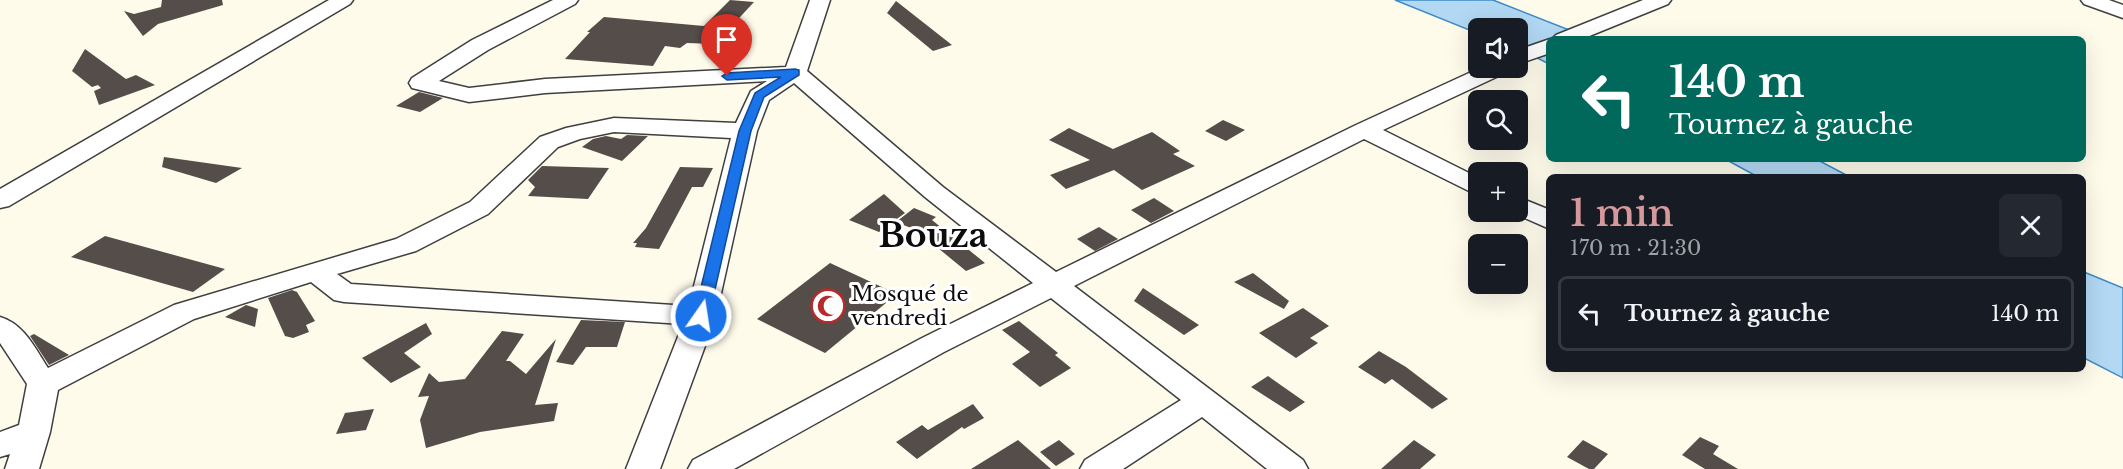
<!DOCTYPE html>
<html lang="fr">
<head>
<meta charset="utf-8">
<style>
  :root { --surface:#171b24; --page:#242831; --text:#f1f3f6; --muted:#9ea1a6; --line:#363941; --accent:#d6999b }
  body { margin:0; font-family:"Libre Baskerville",serif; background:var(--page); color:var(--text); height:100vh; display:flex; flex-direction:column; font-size:22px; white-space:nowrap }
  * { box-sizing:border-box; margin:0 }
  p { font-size:20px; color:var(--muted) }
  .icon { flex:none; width:33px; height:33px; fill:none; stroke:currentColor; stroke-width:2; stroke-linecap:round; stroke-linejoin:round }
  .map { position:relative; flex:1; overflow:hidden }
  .panel { position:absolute; left:1546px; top:174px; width:540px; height:198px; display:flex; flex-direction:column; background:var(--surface); border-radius:9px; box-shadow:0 6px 24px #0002 }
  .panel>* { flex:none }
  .guide { position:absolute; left:1546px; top:36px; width:540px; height:126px; border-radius:9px; box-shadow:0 6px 24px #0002; background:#00695c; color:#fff; overflow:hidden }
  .controls { position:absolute; left:1468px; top:18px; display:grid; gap:12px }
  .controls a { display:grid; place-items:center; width:60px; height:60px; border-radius:9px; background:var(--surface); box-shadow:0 6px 24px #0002; font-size:30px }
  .pin { position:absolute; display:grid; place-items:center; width:51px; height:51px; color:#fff; margin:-62px -26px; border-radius:50% 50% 50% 0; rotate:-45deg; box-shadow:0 0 6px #0007 }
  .pin .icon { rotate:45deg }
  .me { position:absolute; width:66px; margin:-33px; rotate:13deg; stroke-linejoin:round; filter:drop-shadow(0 0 4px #0008) }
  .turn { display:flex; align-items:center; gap:21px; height:126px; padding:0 24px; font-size:27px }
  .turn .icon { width:78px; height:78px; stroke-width:2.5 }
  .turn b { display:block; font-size:42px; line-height:51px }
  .round { display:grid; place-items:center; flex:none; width:63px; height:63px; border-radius:9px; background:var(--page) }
  .headline { display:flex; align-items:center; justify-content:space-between; height:102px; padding:0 24px }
  h1 { font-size:36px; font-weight:600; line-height:45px; color:var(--accent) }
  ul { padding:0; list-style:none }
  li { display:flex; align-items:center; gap:18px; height:75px; margin:0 12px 9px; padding:0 12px; border:3px solid var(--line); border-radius:9px }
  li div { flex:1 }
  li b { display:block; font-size:22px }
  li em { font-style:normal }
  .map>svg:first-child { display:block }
  .water { fill:#b2d8f3; stroke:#3d8ac7; stroke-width:1.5 }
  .building { fill:#544d49 }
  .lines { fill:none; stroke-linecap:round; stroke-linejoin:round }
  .minor-casing { stroke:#3f3f3f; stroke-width:3 }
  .minor { fill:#fff; fill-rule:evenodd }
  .route { fill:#1a73e8; stroke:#114b97; stroke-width:1.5 }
  .labels { text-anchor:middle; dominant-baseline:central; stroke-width:6; stroke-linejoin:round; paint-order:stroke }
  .poi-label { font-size:21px; fill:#0c0c0c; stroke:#fff; text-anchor:start }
  .town-label { font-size:33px; font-weight:bold; fill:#0c0c0c; stroke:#fff }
</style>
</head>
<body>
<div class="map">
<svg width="2123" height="469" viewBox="0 0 2123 469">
  <rect width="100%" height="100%" fill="#fefbeb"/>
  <path class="water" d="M1395,0H1493L1592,39H1550L1549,64L1518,48V28H1479V34Z
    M1725,159H1816L1850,177H1758Z
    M2084,272L2123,288V378L2084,358Z"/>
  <path class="building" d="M162,0H222L223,5L158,24L143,36L124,11L134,14L161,7Z
    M730,0L754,2L715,44L687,43L680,48L665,46L653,66L565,59L590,32H587L604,17L704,26Z
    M896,1L952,45L933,51L887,13Z
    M85,49L126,79L136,75L155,85L99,105L94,91L101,88L98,85L92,87L72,71Z
    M419,92L443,98L420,112L396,106Z
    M1223,120L1245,130L1226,141L1205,131Z
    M1069,128L1113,149L1152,132L1180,151L1173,154L1195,166L1142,190L1114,170L1066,189L1050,175L1090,160L1049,140Z
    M627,135L648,136L622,161L582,147L593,139L606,136L621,139Z
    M164,157L242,168L216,183L162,167Z
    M542,166L609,168L588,199L528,196L535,187L528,180Z
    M680,167L713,168L703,187H692L659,249L635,247L637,243H633L646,228Z
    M884,194L905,213L879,232L849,220Z
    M1154,198L1174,211L1151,223L1131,210Z
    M914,208L936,217L932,220L985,263L966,271L916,230L896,222Z
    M1099,227L1118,239L1095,251L1077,239Z
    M105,236L225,269L193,292L71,257Z
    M830,263L897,294L825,353L757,319Z
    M1253,273L1289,301L1284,309L1234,282Z
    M1143,288L1199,325L1184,335L1134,301Z
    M292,290L297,292L315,321L306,325L309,332L293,338L285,336L268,298Z
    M246,305L258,309L255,327L225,317Z
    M1303,308L1329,326L1310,338L1318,343L1296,358L1259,333Z
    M581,320L625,322L617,347H586L573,365L556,362Z
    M1019,321L1058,353L1055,355L1071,368L1040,387L1012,364L1030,352L1002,330Z
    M426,323L432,334L404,353L421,367L391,383L362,358Z
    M502,331L524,334L506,361H510L526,374L556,339L535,405L558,403L554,421L480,432L426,448L420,420L429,396L418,397L429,373L439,382L465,379Z
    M34,334L69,355L49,365L30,336Z
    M1379,351L1406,367L1448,399L1432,409L1392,379L1385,384L1358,367Z
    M1268,376L1305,402L1290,412L1251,387Z
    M973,404L984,418L964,429L962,427L917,459L896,442L922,425L928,430Z
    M374,409L366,430L336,434L345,413Z
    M1700,437L1719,446L1713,454L1738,469H1705L1682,455Z
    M1018,440L1051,469H971Z
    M1059,440L1075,454L1056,466L1040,452Z
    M1414,440L1436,455L1420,469H1381Z
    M1583,440L1608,454L1594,469H1589L1567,457Z"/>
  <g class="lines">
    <g class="minor-casing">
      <path id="minor" d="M329,0H353L350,4L9,206L0,208V189Z
        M553,0H578L575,4L488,50L439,81L469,88L545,79L786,67L810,0H830L807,71L943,187L1056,272L1356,125L1480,68H1508L1505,73L1383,130L1479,178V196L1364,139L1074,286L1303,460L1308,469H1267L1202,417L1123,469H1080L1085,460L1181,400L1051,298L944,352L734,469H688L693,460L922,338L1033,283L925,197L794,83L769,100L757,131L716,316L660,469H626L683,324L344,302L334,300L311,282L194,319L58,390L50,432L39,469H5L10,454L0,457V432L19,425L27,384L0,343V317C24,324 35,348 48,368L174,305L396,239L470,202L540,137L566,128L614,118L736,123L751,91L767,81L545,93L469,102L412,88L409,83L412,78L472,40ZM614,132L731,138L689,306L351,284L337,274L416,251L488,214L558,147L580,139Z
        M1643,0H1671L1668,4L1582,39H1552L1556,35Z
        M2081,0H2109L2123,5V18L2084,4Z
        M1550,39V53L1518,64V50Z
        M1518,197L1550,210V229L1511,212H1518Z"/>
    </g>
    <use href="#minor" class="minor"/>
  </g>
  <path class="route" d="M795,69L799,70V75L764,97L751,131L709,316L701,321L696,320L694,316L739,131L755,93L781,77L727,80L722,76L727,73Z"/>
  <defs>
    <g id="mosque-ring" transform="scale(1.725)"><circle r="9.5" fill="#fff" stroke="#b52a2b" stroke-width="1.5"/><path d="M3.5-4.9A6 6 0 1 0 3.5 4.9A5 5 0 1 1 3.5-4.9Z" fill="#b52a2b"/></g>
  </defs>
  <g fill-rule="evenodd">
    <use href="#mosque-ring" x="828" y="306"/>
  </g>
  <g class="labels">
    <g class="poi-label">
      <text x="851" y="294">Mosqué de<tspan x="851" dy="24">vendredi</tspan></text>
    </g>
    <g class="town-label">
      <text x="933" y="235">Bouza</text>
    </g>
  </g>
</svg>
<div class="controls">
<a><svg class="icon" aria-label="sound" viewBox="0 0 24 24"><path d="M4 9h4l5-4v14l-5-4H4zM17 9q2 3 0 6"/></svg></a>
<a><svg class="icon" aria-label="search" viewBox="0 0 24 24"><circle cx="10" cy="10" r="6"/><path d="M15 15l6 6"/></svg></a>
<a>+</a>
<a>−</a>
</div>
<div class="pin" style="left:727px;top:76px;background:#d93025"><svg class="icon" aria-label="arrive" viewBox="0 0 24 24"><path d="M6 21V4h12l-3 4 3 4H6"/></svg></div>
<svg class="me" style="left:701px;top:316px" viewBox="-20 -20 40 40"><circle r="17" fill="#1a73e8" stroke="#fff" stroke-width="3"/><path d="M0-11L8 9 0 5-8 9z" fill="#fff"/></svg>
<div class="guide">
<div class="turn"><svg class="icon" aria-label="left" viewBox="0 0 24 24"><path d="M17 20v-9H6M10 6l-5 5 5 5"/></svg><div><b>140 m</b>Tournez à gauche</div></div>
</div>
<section class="panel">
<div class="headline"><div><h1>1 min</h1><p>170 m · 21:30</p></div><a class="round"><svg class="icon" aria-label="close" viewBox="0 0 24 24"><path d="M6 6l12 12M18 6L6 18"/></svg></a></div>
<ul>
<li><svg class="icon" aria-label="left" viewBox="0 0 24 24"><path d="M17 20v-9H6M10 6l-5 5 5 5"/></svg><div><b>Tournez à gauche</b></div><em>140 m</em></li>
</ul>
</section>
</div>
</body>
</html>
